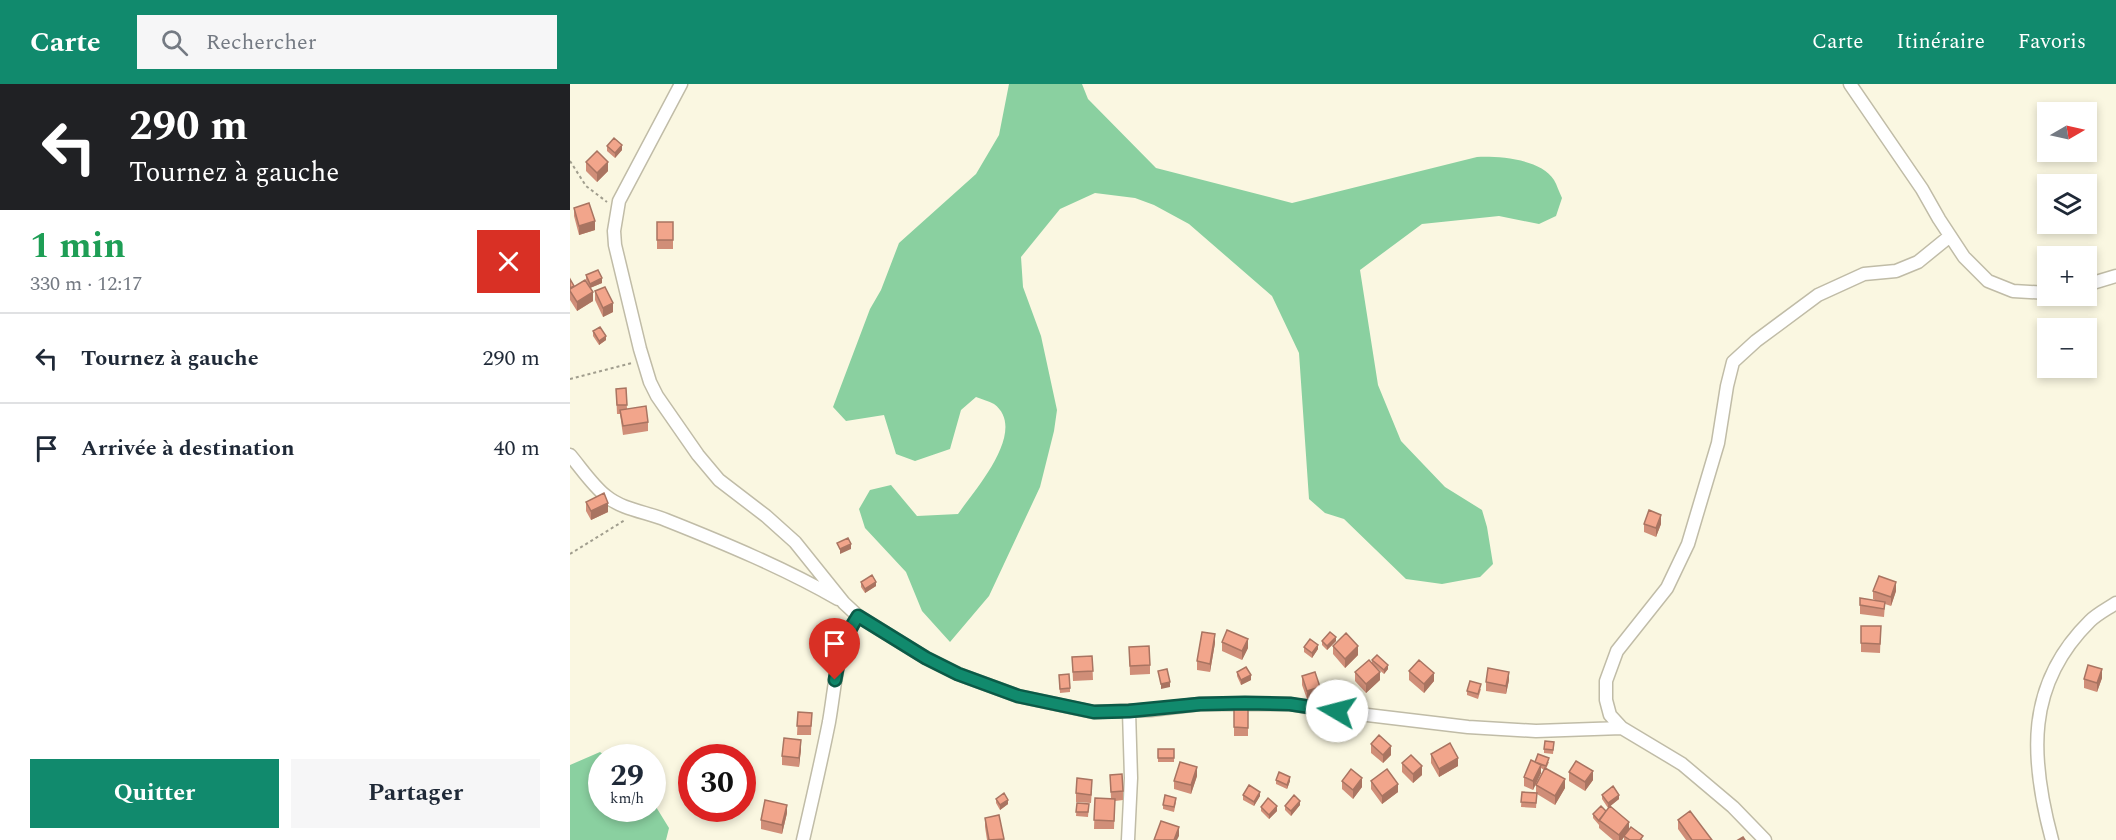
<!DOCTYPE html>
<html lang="fr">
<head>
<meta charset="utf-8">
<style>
  :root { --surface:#fff; --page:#f6f6f7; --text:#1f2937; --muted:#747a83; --line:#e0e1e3; --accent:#118a6d }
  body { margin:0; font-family:Spectral,serif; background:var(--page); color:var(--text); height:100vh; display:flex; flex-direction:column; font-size:22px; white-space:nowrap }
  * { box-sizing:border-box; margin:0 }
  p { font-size:20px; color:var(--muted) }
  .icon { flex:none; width:33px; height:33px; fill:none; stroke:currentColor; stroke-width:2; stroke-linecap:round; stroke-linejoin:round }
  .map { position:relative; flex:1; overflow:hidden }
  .details { display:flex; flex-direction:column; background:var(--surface); width:570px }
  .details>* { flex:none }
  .top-card { background:#202124; color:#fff; overflow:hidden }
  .needle { width:39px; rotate:81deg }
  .fabs { position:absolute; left:1467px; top:18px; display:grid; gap:12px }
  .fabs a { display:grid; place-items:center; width:60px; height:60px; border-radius:0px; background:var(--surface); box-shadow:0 3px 9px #0003; font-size:30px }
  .speed { position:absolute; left:18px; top:660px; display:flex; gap:12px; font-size:30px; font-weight:700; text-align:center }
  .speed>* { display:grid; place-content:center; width:78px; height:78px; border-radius:50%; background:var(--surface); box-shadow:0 3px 9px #0003; line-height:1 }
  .speed small { font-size:15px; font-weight:400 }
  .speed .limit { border:9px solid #d22; background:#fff; color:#111 }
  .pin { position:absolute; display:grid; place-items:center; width:51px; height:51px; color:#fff; margin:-62px -26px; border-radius:50% 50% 50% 0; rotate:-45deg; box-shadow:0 0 6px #0007 }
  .pin .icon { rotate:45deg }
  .me { position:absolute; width:66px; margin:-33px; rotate:278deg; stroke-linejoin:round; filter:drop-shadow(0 0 4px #0008) }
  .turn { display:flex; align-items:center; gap:21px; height:126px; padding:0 30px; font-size:27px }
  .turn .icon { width:78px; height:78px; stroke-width:2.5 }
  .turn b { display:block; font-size:42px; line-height:51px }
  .round { display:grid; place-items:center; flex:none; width:63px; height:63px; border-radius:0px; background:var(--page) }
  .headline { display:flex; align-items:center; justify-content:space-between; height:102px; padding:0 30px }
  h1 { font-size:36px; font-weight:700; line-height:45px; color:#1e9e55 }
  .cta { display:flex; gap:12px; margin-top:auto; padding:12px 30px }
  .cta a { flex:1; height:69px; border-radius:0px; background:var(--accent); color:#fff; font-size:24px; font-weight:700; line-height:69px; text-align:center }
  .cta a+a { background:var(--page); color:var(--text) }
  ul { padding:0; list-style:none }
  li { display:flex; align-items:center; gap:18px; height:90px; padding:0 30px; border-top:2px solid var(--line) }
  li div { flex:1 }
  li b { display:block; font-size:22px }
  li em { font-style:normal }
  header { display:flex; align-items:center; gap:36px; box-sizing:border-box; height:84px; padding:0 30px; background:var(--accent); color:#fff }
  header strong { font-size:28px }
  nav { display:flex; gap:33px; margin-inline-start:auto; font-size:21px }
  .search { width:420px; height:54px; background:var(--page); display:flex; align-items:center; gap:15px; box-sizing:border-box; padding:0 21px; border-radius:0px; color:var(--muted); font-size:22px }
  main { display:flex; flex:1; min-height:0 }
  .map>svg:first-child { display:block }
  .forest { fill:#8ad0a0 }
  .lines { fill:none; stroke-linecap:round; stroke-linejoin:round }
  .minor-casing { stroke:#c0bca7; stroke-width:15 }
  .path { stroke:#a19e8e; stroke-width:2; stroke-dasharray:3 3; stroke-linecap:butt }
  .minor { stroke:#fff; stroke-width:12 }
  .wall { fill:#d08e78 }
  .shaded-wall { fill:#a97461 }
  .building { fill:#f2a58b; stroke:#a97461; stroke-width:1.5 }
  .route-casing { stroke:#0b5a47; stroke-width:15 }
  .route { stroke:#118a6d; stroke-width:10 }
</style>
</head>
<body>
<header>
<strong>Carte</strong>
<div class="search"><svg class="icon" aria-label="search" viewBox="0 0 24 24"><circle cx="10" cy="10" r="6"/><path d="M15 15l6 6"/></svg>Rechercher</div>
<nav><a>Carte</a><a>Itinéraire</a><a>Favoris</a></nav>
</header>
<main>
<section class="details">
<div class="top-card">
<div class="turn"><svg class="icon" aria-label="left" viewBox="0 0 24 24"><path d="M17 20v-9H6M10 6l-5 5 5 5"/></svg><div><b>290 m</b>Tournez à gauche</div></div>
</div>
<div class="headline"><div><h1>1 min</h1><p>330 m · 12:17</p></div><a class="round" style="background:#d93025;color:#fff"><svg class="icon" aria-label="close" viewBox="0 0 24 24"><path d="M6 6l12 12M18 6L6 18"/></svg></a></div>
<ul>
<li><svg class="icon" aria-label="left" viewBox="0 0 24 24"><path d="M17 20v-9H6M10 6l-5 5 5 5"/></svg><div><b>Tournez à gauche</b></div><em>290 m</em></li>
<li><svg class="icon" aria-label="arrive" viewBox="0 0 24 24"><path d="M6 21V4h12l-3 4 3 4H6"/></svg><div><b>Arrivée à destination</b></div><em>40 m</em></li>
</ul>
<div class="cta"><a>Quitter</a><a>Partager</a></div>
</section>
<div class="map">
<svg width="1546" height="756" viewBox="0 0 1546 756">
  <rect width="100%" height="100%" fill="#faf7e1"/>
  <path class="forest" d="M439,0H512L518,15L586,84L722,119L907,73C929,72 971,75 984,96C987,101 989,108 992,114L986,132L969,140L929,132L852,140L790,186L808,301L831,357L875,403L912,426L917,443L923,480L910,493L872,500L836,495L774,435L755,429L739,415L729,269L702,212L619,140L584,121L565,114L525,109L490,125L451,173L453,203L471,252L487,326L484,347L470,403L419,512L380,558L352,527L336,488L295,444L289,425L300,406L321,401L347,432L388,430C404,407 459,346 424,320C419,317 411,315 406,313L391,326L380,365L345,377L326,370L314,331L276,337L263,323L300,225L311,206L329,159L406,90L429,51Z
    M30,668L37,673L32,674V724H82L83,718L99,744L96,756H0V681Z"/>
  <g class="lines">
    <g class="minor-casing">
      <path id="minor" d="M111,0L49,117L44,147L45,161L70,265L80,298L87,312L128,371L149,396L196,432L225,458L274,519L288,532L356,574L388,590L448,612L523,628L581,626L630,620H720L747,625L898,643L966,647L1052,644
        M1280,0L1352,105L1369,135L1394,173L1418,197L1443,207L1478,209
        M1516,201L1546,192
        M0,371C11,384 23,402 36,412C53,426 77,428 96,436C154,459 214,484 268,515
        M233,756C242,717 251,678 259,638C266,598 265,568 288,532
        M558,756L561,694L559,627
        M1195,756L1163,723L1112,680L1052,644L1040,631L1036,616V597L1047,567L1097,504L1118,460L1148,359L1157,302L1163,278L1186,257L1248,211L1294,190L1326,187L1348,178L1380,152
        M1482,756C1460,674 1455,601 1520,537C1527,530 1537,525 1546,519"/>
    </g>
    <path class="path" d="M0,77L16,102L37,118
      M0,295L62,279
      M0,470L55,436"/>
    <use href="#minor" class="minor"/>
  </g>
  <path class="wall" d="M37,62L52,66L45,74L37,67Z
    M16,78L38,87L27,98L16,87Z
    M4,124L25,146L9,151L4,132Z
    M87,138H103V165H87Z
    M16,191L32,199L20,204L16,196Z
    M0,195L4,202L23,217L7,227L0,216Z
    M25,207L43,228L33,233L25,216Z
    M23,247L36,256L29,261L23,252Z
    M56,304L57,325L78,338V347L53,351L50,330H47L46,305Z
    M16,418L38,428L21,436L16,427Z
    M1074,440H1091L1086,453L1074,448Z
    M291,498L306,502L295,509L291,503Z
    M1303,507H1326L1321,522L1315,520L1314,533L1290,530V521L1307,517L1303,515Z
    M1291,542H1311L1310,569L1291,568Z
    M752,557H766L757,566L752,561Z
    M652,558L678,564L672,576L652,567Z
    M645,559L640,588L627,586V577Z
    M763,562L788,571L775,584L763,570Z
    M559,563L580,581V590L560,591Z
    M734,563L748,565L742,574L734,568Z
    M522,572L523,596L503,597L502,573Z
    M802,576L818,585L814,590L806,583L810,596L796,609L785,597V588L802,579Z
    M839,587L864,597L854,609L839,596Z
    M667,588L681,596L671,601L667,592Z
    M732,592L750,612L737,615L732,601Z
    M1532,594L1527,608L1514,604V595Z
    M489,596L500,604V608L490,609Z
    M939,596L936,610L916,607V598Z
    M911,605L908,615L897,611V607Z
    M664,625H678V652H664Z
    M228,628L242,629L241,651H227Z
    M984,658L983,670L974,669V665Z
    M801,660L821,671L813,679L801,669Z
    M231,665L229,683L212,681V672Z
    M588,665H604V678H588Z
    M861,670L888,682L869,693L861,679Z
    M965,678H979L976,685L995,704L985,721L967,710L966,724L951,723L952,708L966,709V701L974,686L971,684V689L963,706L954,702V693Z
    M832,679L852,691L843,699L832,688Z
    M999,688L1023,696L1015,707L999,697Z
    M540,691L553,707V716L545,717L544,745H524L525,714L541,715Z
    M627,692L621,710L604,705V697Z
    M706,696L720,697L717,705L706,700Z
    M772,697L792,703L783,715L772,705Z
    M801,697L828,708L812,720L801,705Z
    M522,704L521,719L506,718V709Z
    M673,711L690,712L684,722L673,716Z
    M1032,711L1049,715L1040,722L1059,745L1073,756H1054V753L1052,756H1043L1029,744V741L1023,734V730L1036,727L1040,722L1038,724L1032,715Z
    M426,715L438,720L430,726L426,719Z
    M606,718L604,728L593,725V721Z
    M507,719L519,720L518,733L506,732Z
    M730,721L721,732L715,726V722Z
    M691,723L707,727L699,735L691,727Z
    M217,729L212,750L191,745V736Z
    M429,731L434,756H417L415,743V734Z
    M1108,736L1142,756H1116L1108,745Z"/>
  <path class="shaded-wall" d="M52,61V66L45,74V69Z
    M38,78V87L27,98V89Z
    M25,137V146L9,151V142Z
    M32,194V199L20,204V200Z
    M23,208V217L7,227V218Z
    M43,219V228L33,233V224Z
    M36,252V256L29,261V257Z
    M38,419V428L21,436V427Z
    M1091,431V440L1086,453V444Z
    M281,460V465L270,470V465Z
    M306,498V502L295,509V505Z
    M1326,498V507L1321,522V513Z
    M645,550V559L640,588V580Z
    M766,553V557L757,566V562Z
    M678,555V564L672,576V567Z
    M748,561V565L742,574V569Z
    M788,562V571L775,584V575Z
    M818,581V585L814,590V586Z
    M1532,585V594L1527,608V599Z
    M810,588V596L796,609V600Z
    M939,588V596L936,610V602Z
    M864,589V597L854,609V600Z
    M681,591V596L671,601V596Z
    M600,598V603L591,605V600Z
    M750,603V612L737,615V607Z
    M231,656V665L229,683V674Z
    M821,662V671L813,679V671Z
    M888,674V682L869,693V685Z
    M971,681V689L963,706V697Z
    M852,682V691L843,699V690Z
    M627,683V692L621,710V701Z
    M1023,687V696L1015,707V698Z
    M720,693V697L717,705V701Z
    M792,694V703L783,715V706Z
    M995,695V704L985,721V712Z
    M828,700V708L812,720V712Z
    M690,708V712L684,722V718Z
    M1049,711V715L1038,724V719Z
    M438,716V720L430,726V721Z
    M730,717V721L721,732V727Z
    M217,721V729L212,750V741Z
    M707,722V727L699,735V731Z
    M1059,738V747L1054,752V753L1052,756H1049V751Z
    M609,743V752L607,756H604Z"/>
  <path class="building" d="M44,54L52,61L45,69L37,62Z
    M27,67L38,78L27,89L16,78Z
    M19,119L25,137L9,142L4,124Z
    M87,138H103V156H87Z
    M28,186L32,194L20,200L16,191Z
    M0,195L4,202L0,204Z
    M15,196L23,208L7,218L0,207V205Z
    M35,203L43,219L33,224L25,207Z
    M30,243L36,252L29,257L23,247Z
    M56,304L57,321H47L46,305Z
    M76,322L78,338L53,342L50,326Z
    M34,409L38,419L21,427L16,418Z
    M1079,426L1091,431L1086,444L1074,440Z
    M278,454L281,460L270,465L267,459Z
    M302,491L306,498L295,505L291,498Z
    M1309,492L1326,498L1321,513L1303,507Z
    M1290,514L1315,518L1314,525L1290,521Z
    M1291,542H1311L1310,560L1291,559Z
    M657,546L678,555L672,567L652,558Z
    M632,548L645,550L640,580L627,577Z
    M760,548L766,553L757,562L752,557Z
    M776,549L788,562L775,575L763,562Z
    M740,555L748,561L742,569L734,563Z
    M579,562L580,581L560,582L559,563Z
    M807,571L818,581L814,586L802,576Z
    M522,572L523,587L503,588L502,573Z
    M799,576L810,588L796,600L785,588Z
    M849,576L864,589L854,600L839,587Z
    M1518,581L1532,585L1527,599L1514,595Z
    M676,583L681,591L671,596L667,588Z
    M918,584L939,588L936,602L916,598Z
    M597,585L600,598L591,600L588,587Z
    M745,588L750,603L737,607L732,592Z
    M499,590L500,604L490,605L489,591Z
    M900,597L911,600L908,610L897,607Z
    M664,625H678V644L664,643Z
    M228,628L242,629L241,642H227Z
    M809,651L821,662L813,671L801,660Z
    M214,654L231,656L229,674L212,672Z
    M975,657L984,658L983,666L974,665Z
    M880,659L888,674L869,685L861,670Z
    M588,665H604V674H588Z
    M968,670L979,674L976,682L965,678Z
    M841,671L852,682L843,690L832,679Z
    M961,676L971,681L963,697L954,693Z
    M1006,677L1023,687L1015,698L999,688Z
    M610,678L627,683L621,701L604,697Z
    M975,684L995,695L985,712L966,701Z
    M781,685L792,694L783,706L772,697Z
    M817,685L828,700L812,712L801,697Z
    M709,688L720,693L717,701L706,696Z
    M552,690L553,707L541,708L540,691Z
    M507,694L522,696L521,711L506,709Z
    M679,701L690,708L684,718L673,711Z
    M1043,702L1049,711L1038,719L1032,711Z
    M952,708L967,709L966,719L951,718Z
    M434,709L438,716L430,721L426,715Z
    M595,711L606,714L604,723L593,721Z
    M724,711L730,717L721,727L715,722Z
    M525,714L545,715L544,737L524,736Z
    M698,714L707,722L699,731L691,723Z
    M195,716L217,721L212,741L191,736Z
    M507,719L519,720L518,728H506Z
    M1031,722L1036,727L1029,737L1023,730Z
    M1040,722L1059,738L1049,751L1029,736Z
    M1120,727L1142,756H1122L1108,736Z
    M429,731L434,755L419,756L415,734Z
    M591,737L609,743L604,756H584Z
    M1061,743L1073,752L1070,756H1060L1054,752Z
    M1173,753L1175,756H1168Z"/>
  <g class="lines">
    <g class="route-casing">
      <path id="route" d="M265,596C269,572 274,553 288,532L356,574L388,590L448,612L524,628L559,627L630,620L675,619L720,620L767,627"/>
    </g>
    <use href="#route" class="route"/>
  </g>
</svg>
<div class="fabs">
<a><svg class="needle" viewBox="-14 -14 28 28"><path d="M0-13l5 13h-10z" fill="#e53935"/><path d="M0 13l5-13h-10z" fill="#747a83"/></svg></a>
<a><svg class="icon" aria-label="layers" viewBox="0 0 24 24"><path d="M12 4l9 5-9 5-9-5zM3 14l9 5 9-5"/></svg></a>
<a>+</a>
<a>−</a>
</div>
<div class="speed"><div>29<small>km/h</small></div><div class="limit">30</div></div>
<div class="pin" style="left:265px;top:596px;background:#d93025"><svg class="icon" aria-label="arrive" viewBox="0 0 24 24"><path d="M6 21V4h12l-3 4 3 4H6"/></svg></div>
<svg class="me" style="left:767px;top:627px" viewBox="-20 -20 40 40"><circle r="19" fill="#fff"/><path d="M0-13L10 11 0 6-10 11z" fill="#118a6d"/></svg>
</div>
</main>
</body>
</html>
